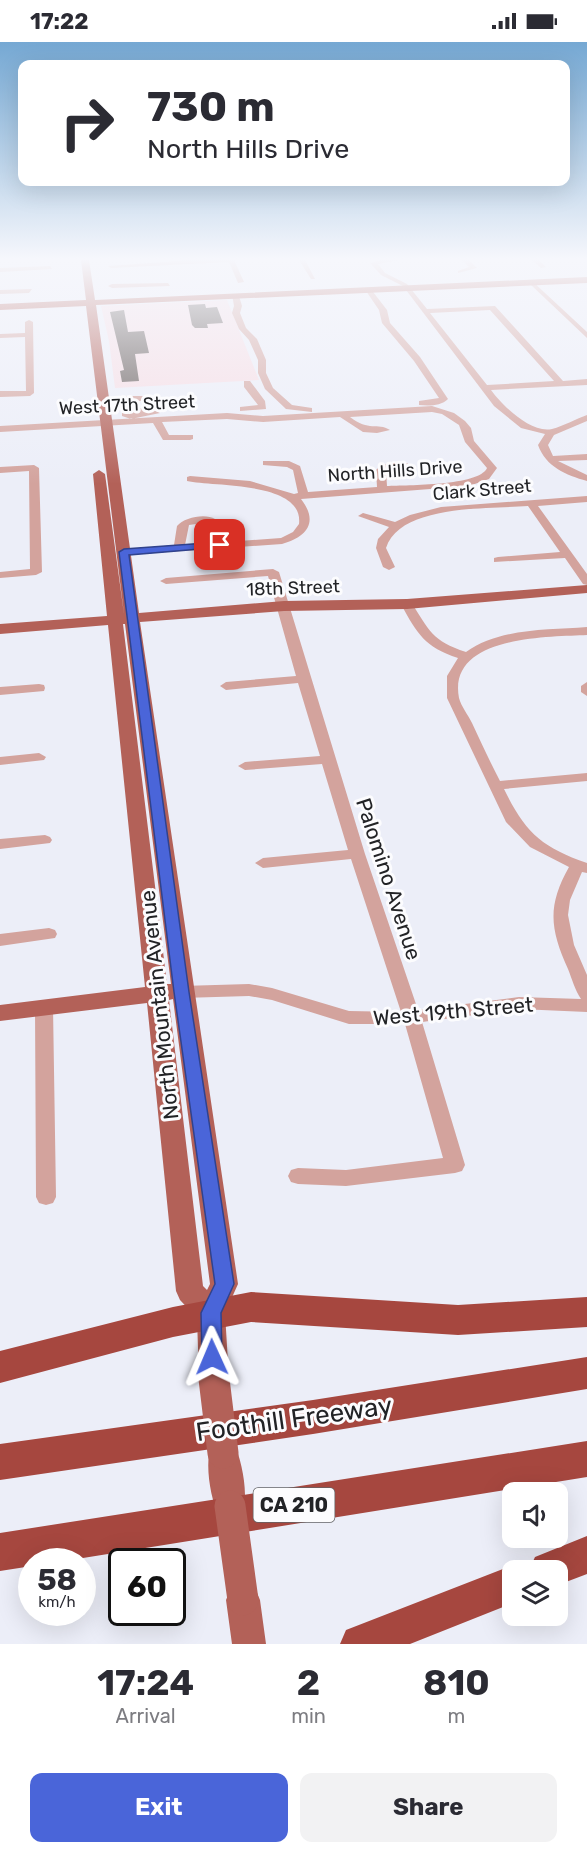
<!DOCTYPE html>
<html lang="en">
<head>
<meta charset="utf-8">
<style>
  :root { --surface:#fff; --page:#f2f2f3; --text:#2b2b33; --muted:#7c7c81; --accent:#4a65d9 }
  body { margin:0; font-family:Rubik,sans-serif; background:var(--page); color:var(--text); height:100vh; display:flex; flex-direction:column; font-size:22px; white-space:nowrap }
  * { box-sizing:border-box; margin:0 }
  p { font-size:20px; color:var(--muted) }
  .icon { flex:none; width:33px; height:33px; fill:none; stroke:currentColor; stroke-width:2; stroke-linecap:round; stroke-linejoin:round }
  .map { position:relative; height:1602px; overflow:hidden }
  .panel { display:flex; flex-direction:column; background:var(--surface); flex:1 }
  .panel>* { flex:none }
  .banner { position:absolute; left:18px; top:18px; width:552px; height:126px; border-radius:12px; box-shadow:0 6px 24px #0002; background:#fff; color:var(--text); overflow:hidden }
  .tools { position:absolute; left:502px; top:1440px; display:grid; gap:12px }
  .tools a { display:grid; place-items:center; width:66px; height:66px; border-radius:12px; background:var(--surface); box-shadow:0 6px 24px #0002; font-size:30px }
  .speed { position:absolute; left:18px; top:1506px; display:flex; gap:12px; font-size:30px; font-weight:700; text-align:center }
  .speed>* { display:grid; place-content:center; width:78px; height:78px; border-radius:50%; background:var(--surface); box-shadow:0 6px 24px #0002; line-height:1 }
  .speed small { font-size:15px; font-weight:400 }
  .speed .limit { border:3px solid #111; border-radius:9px; background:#fff; color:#111 }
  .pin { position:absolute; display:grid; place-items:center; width:51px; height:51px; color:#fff; margin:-26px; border-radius:12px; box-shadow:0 3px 9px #0006 }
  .me { position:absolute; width:66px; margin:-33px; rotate:359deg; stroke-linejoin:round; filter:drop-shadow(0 0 4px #0008) }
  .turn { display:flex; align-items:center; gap:21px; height:126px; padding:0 30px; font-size:27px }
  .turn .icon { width:78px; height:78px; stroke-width:2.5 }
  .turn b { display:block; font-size:42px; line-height:51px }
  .eta { display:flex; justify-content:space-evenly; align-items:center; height:102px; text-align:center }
  .eta b { font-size:36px; font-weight:700; line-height:42px }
  .cta { display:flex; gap:12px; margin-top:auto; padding:12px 30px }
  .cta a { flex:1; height:69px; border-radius:12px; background:var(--accent); color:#fff; font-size:24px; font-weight:700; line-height:69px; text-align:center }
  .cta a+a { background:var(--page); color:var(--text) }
  .status { display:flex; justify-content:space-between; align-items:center; height:42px; padding:0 30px; background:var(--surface); direction:ltr }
  .status svg { height:16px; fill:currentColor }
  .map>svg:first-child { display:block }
  .commercial { fill:#f7dde4 }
  .building { fill:#5f5553 }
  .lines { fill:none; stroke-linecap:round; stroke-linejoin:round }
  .minor { fill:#d3a39d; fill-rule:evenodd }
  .major { fill:#b36158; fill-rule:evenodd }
  .highway { fill:#a6473f; fill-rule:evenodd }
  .major-bridge { stroke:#b36158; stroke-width:31 }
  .route { fill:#4a65d9; stroke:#30428d; stroke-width:1.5 }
  .labels { text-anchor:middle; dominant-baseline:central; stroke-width:6; stroke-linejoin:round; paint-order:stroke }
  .far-street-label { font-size:18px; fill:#222326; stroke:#fcfcfe }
  .shield { fill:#fcfcfe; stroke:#636467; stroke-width:1.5 }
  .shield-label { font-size:20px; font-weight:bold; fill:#222326 }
  .street-label { font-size:21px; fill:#222326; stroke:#fcfcfe }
  .near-street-label { font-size:26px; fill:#222326; stroke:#fcfcfe }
</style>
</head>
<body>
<div class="status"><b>17:22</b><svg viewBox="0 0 49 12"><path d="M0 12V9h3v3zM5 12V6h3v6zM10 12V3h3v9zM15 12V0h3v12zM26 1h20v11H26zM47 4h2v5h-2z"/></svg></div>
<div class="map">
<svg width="587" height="1602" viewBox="0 0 587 1602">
  <rect width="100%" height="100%" fill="#eceef8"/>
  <path class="commercial" d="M227,258L259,338L115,346L109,299L101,264Z"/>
  <path class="building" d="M205,262L206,266L217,265L223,281L207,282L208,286H195L192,283L188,263Z
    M124,268L128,290L144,289L149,311L135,312L139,339L122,340L120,329L124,328L110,270Z"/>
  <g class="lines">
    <path class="minor" d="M193,218H234L244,240L238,241L229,220L111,226L108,224Z
      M299,218H305L315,237H311Z
      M382,218H399L378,222L385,231L407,242L427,267L495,264L563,339L587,337V343L491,348C502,363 531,392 552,387C564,384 575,377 587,373V379L554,393L548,403L553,414L587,412V418L558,419L587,433V439C566,433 546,425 538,403L545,392L521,386L494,364L403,244L381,233L370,221ZM490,268L554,339L487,343L430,271Z
      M462,218H469L477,226L458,231V229L469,225Z
      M532,218H539L546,225L541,226Z
      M50,224L52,227L0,230V226Z
      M531,238L587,290V296L529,241Z
      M168,241L170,244L112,246L108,244L112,242Z
      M364,246H370L387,268L390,281L420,315L448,357C441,364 429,364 419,363V359L439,356L414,319L382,281L379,268Z
      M32,247L29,251L0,252V248Z
      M232,252L239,254L242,264L240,271L246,286L257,297L266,318V331L273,346L292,363L312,366V370L286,367L265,347L258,331V318L249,298L239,287L232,271L234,264Z
      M29,278L33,280L34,351L30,354L0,355V349H26L25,295L0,296V292L25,291V280Z
      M244,339H250L265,359L266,367L240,369V365L258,363L244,345Z
      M121,354H152L154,368L160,371L131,377L122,374V370L132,366H147L145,359H118V355Z
      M432,364L454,371L465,379L471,386L474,399L497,426L489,437L469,444L301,457C319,480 307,495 282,502L124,513L120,512V508L174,503L177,484C184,475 206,471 215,477L210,480L189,483L185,503L281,496L293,490L299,482C304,439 214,445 187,439V435L190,434L250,439L294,452L298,451L293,428L287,425L263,423V419H289L300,424L308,450L377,445L376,428C383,421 401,417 410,423L386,429L387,444C407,443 479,444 487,426L465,400L459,383L442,372L432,370L350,375C369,390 377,380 390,388L377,391L363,390L340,375L263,380L227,377L162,380L169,393H193V397L190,398H163L153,381L0,390V384L227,371L263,374Z
      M34,423L39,426L42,530L36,533L0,536V530L30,527L29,429L0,431V425Z
      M587,454V460L538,464L587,532V543L583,542L565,516L494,520V516L498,515L560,510L528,464C490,467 400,462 386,506L395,525L389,528L383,525L376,506L378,497L389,485L358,474L363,471L395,480L410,473L441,465Z
      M273,527L279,530L365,812L418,968L519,955L581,957C575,948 572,937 568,927C550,887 547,864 569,825L530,805L506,780L447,656V634L458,616C425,605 417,592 401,562L403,560H411C429,588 432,599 466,610C499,586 548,588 587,585V593C549,595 447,593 459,656C461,664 468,673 472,681C481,700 490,720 500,739L587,731V739L504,747C525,790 541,805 587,821V831L582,830L570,858L568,873L574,903L587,933V970L519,967L422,980L465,1123L462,1129L455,1131L346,1144L298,1142L291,1140L288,1134L291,1128L298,1126L346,1128L443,1116L405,982H349L272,958L249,954L182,956L176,954L173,950L176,946L182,944L249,942L272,946L349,969L401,970L351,817L263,826L255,821L263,816L348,808L322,722L245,728L238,724L245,720L320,714L298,641L226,648L220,644L226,640L296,634L268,534L166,542L160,539L166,536Z
      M587,640V654L581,650V644Z
      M39,642L44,643L45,646L44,649L0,653V645Z
      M39,711L46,715L44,718L0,723V715Z
      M45,793L50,795L52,798L50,801L0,807V797Z
      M49,886L55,888L57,892L55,896L0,904V892Z
      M44,959L50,961L53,965L56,1155L53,1161L46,1163L39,1161L36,1155L35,965L38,961Z"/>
    <path class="major" d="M81,218H89L95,258L587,235V241L96,263L139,571L284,559L407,557L587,543V551L407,567L284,569L140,580L238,1242L225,1271L229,1337L224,1347L214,1351L204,1347L199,1337L197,1276L180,1258L176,1249L147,961L0,979V963L145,945L108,583L0,592V582L107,574L93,432L99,428L105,432L124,572L86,264L0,268V262L86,258ZM123,582H125L171,942H167ZM173,957L210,1242L207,1248L203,1244L169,958Z
      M223,1396L234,1400C242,1420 250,1455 241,1475L230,1480L219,1475C210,1455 204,1420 212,1400Z
      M243,1541L255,1546L260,1558L266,1602H232L226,1558L231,1546Z"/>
    <path class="highway" d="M251,1250L458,1263L587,1255V1285L458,1293L251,1280L173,1295L0,1341V1309L173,1265Z
      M587,1315V1347L313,1392L0,1438V1402L313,1358Z
      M587,1399V1435L58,1520H32V1524L0,1529V1491Z
      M587,1494V1532L558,1543V1528H529L535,1515Z
      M513,1523L527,1528H513V1561L410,1602H340L346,1588Z"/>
    <path class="major-bridge" d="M214,1337L223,1411
      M230,1464L243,1558"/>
  </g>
  <linearGradient id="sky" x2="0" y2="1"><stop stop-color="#75a8d3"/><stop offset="0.49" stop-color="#f6f7fc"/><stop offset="1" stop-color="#f6f7fc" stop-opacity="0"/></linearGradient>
  <rect width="587" height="442" fill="url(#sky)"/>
  <path class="route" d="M220,500L225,503L224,505L129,513L189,950L234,1242L221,1271L222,1315L219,1322L212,1324L205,1322L202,1315L201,1271L215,1242L174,950L119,510L124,507Z"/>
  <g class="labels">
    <g class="far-street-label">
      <text transform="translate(127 363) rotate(-3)">West 17th Street</text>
      <text transform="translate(395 429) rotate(-4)">North Hills Drive</text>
      <text transform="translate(482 448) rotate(-5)">Clark Street</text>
      <text transform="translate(293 546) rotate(-2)">18th Street</text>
    </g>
    <rect class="shield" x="253.5" y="1446" width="81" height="34" rx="4.5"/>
    <g class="shield-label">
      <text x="294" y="1463">CA 210</text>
    </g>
    <g class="street-label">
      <text transform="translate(389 837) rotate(72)">Palomino Avenue</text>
      <text transform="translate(159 963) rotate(-96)">North Mountain Avenue</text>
      <text transform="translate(453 969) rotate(-5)">West 19th Street</text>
    </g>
    <g class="near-street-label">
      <text transform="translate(294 1377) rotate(-8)">Foothill Freeway</text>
    </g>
  </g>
</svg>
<div class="tools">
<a><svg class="icon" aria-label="sound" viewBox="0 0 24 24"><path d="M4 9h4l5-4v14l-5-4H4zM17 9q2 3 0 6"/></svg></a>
<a><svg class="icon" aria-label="layers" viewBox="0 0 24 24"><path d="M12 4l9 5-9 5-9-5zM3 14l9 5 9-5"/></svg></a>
</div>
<div class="speed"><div>58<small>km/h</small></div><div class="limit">60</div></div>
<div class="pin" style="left:220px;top:503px;background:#d93025"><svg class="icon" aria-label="arrive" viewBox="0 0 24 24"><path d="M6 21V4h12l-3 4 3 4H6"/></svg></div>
<svg class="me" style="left:212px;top:1315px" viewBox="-20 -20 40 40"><path d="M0-17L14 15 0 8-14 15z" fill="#4a65d9" stroke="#fff" stroke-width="4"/></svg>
<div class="banner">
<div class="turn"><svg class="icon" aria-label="right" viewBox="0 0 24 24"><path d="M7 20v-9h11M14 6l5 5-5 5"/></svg><div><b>730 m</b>North Hills Drive</div></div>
</div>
</div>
<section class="panel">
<div class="eta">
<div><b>17:24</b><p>Arrival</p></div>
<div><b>2</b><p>min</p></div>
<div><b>810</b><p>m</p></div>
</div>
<div class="cta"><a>Exit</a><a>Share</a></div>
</section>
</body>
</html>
